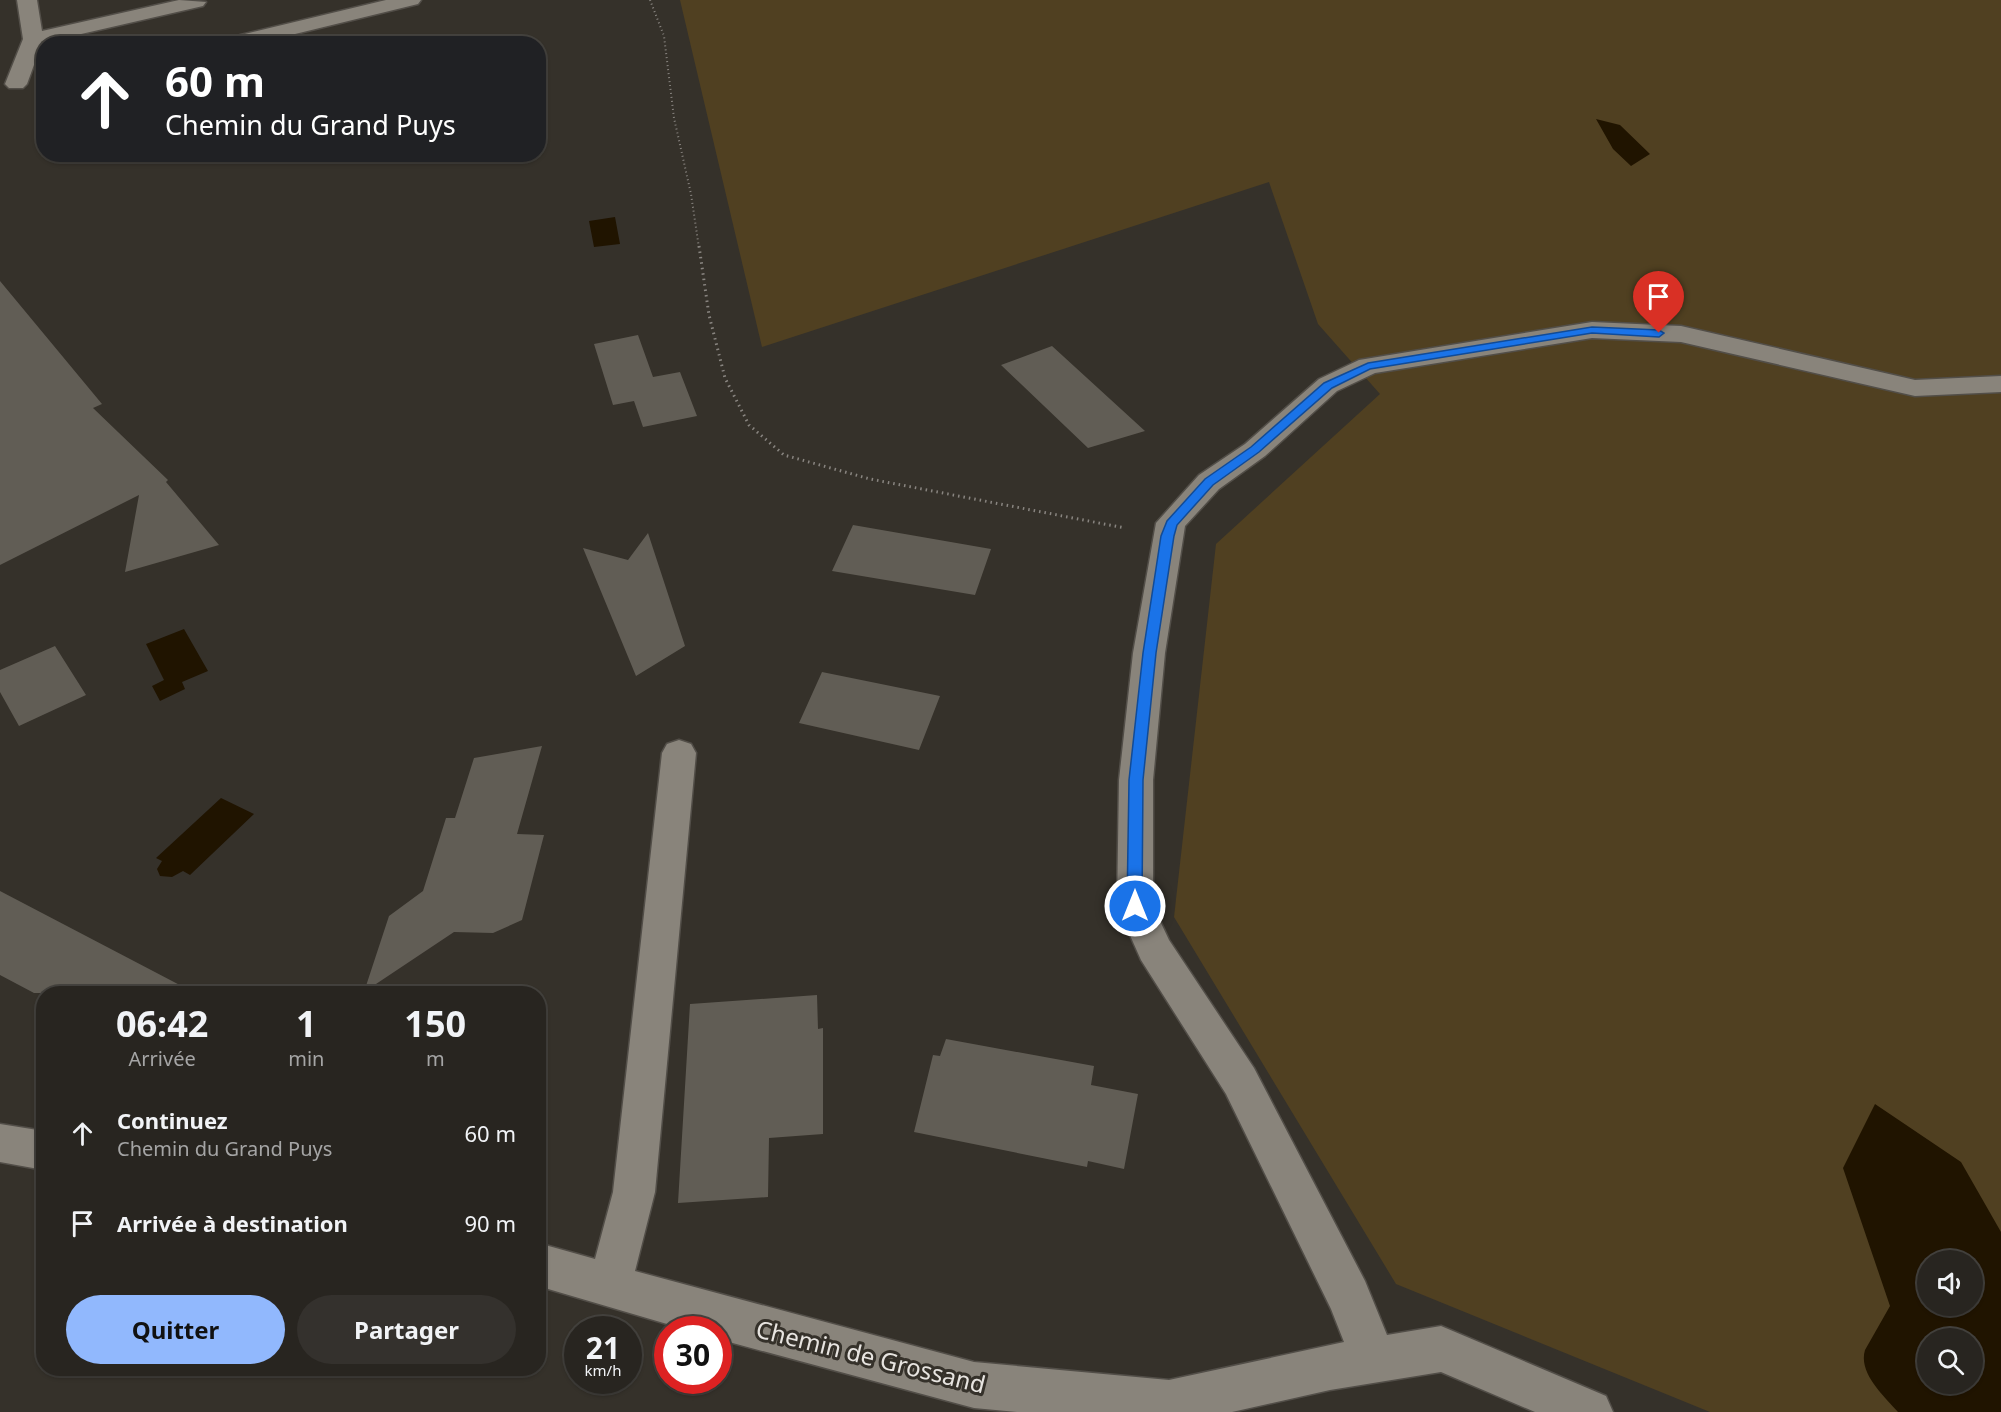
<!DOCTYPE html>
<html lang="fr">
<head>
<meta charset="utf-8">
<style>
  :root { --surface:#282520; --page:#34312d; --text:#f1f3f6; --muted:#a5a5a5; --line:#44423e; --accent:#91b8fd }
  body { margin:0; font-family:"Noto Sans",sans-serif; background:var(--page); color:var(--text); height:100vh; display:flex; flex-direction:column; font-size:22px; white-space:nowrap }
  * { box-sizing:border-box; margin:0 }
  p { font-size:20px; color:var(--muted) }
  .icon { flex:none; width:33px; height:33px; fill:none; stroke:currentColor; stroke-width:2; stroke-linecap:round; stroke-linejoin:round }
  .map { position:relative; flex:1; overflow:hidden }
  .side { position:absolute; left:36px; top:986px; width:510px; height:390px; display:flex; flex-direction:column; background:var(--surface); border-radius:24px; box-shadow:0 2px 4px #0004,0 0 0 2px var(--line) }
  .side>* { flex:none }
  .top-card { position:absolute; left:36px; top:36px; width:510px; height:126px; border-radius:24px; box-shadow:0 2px 4px #0004,0 0 0 2px var(--line); background:#202124; color:#fff; overflow:hidden }
  .buttons { position:absolute; left:1917px; top:1250px; display:grid; gap:12px }
  .buttons a { display:grid; place-items:center; width:66px; height:66px; border-radius:50%; background:var(--surface); box-shadow:0 2px 4px #0004,0 0 0 2px var(--line); font-size:30px }
  .speed { position:absolute; left:564px; top:1316px; display:flex; gap:12px; font-size:30px; font-weight:700; text-align:center }
  .speed>* { display:grid; place-content:center; width:78px; height:78px; border-radius:50%; background:var(--surface); box-shadow:0 2px 4px #0004,0 0 0 2px var(--line); line-height:1 }
  .speed small { font-size:15px; font-weight:400 }
  .speed .limit { border:9px solid #d22; background:#fff; color:#111 }
  .pin { position:absolute; display:grid; place-items:center; width:51px; height:51px; color:#fff; margin:-62px -26px; border-radius:50% 50% 50% 0; rotate:-45deg; box-shadow:0 0 6px #0007 }
  .pin .icon { rotate:45deg }
  .me { position:absolute; width:66px; margin:-33px; rotate:0deg; stroke-linejoin:round; filter:drop-shadow(0 0 4px #0008) }
  .turn { display:flex; align-items:center; gap:21px; height:126px; padding:0 30px; font-size:27px }
  .turn .icon { width:78px; height:78px; stroke-width:2.5 }
  .turn b { display:block; font-size:42px; line-height:51px }
  .eta { display:flex; justify-content:space-evenly; align-items:center; height:102px; text-align:center }
  .eta b { font-size:36px; font-weight:700; line-height:42px }
  .primary-button { display:flex; gap:12px; margin-top:auto; padding:12px 30px }
  .primary-button a { flex:1; height:69px; border-radius:36px; background:var(--accent); color:#111; font-size:24px; font-weight:700; line-height:69px; text-align:center }
  .primary-button a+a { background:var(--page); color:var(--text) }
  ul { padding:0; list-style:none }
  li { display:flex; align-items:center; gap:18px; height:90px; padding:0 30px }
  li div { flex:1 }
  li b { display:block; font-size:22px }
  li em { font-style:normal }
  .map>svg:first-child { display:block }
  .green { fill:#504021; fill-rule:evenodd }
  .water { fill:#201400; fill-rule:evenodd }
  .building { fill:#615d55 }
  .lines { fill:none; stroke-linecap:round; stroke-linejoin:round }
  .minor-casing { stroke:#524e48; stroke-width:3 }
  .path-far1 { stroke:#898580; stroke-width:2; stroke-dasharray:1 3; stroke-linecap:butt }
  .path { stroke:#898580; stroke-width:3; stroke-dasharray:1.5 4; stroke-linecap:butt }
  .minor { fill:#89847b; fill-rule:evenodd }
  .route { fill:#1a73e8; stroke:#114b97; stroke-width:1.5 }
  .labels { text-anchor:middle; dominant-baseline:central; stroke-width:6; stroke-linejoin:round; paint-order:stroke }
  .near-street-label { font-size:24px; fill:#e7e4e0; stroke:#35312a }
</style>
</head>
<body>
<div class="map">
<svg width="2001" height="1412" viewBox="0 0 2001 1412">
  <rect width="100%" height="100%" fill="#35312a"/>
  <path class="green" d="M680,0H2001V1412H1710L1396,1284L1174,917L1216,544L1380,394L1318,324L1269,182L762,347ZM1928,1260H1972V1305H1928ZM1928,1338H1972V1383H1928Z"/>
  <path class="water" d="M1596,119L1620,125L1650,154L1631,166L1613,149Z
    M615,217L620,244L594,247L589,221Z
    M184,629L208,671L182,682L185,689L160,701L152,686L164,680L146,644Z
    M221,798L254,814L190,875L183,871L172,877L160,876L157,869L162,861L156,858Z
    M1875,1104L1961,1162L2001,1232V1412H1898C1884,1396 1858,1373 1865,1350L1890,1306L1843,1168ZM1928,1260H1972V1305H1928ZM1928,1338H1972V1383H1928Z"/>
  <path class="building" d="M0,281L102,404L93,408L168,480L166,482L219,545L125,572L139,495L0,565Z
    M638,335L653,377L680,372L697,416L643,427L634,401L613,405L594,344Z
    M1052,346L1145,431L1088,448L1001,365Z
    M853,525L991,549L975,595L832,571Z
    M648,533L685,646L636,676L583,548L628,560Z
    M55,646L86,695L19,726L0,692V670Z
    M822,672L940,696L919,750L799,723Z
    M542,746L517,834L544,835L522,920L493,933L454,932L364,992L389,916L423,891L446,818H455L474,758Z
    M0,891L195,993H34L0,975Z
    M817,995L818,1029L823,1028V1134L769,1138L768,1197L678,1203L690,1004Z
    M946,1039L1094,1066L1091,1085L1138,1094L1124,1169L1088,1161L1087,1167L914,1132L933,1055L940,1056Z"/>
  <g class="lines">
    <g class="minor-casing">
      <path id="minor" d="M17,0H37L42,31L179,0L206,2L203,6L42,43L27,84L23,88H9L5,84L23,39Z
        M386,0H421L418,4L254,44H217L220,40Z
        M1592,322L1681,326L1915,380L2001,376V392L1915,396L1681,342L1592,338L1375,373L1337,391L1265,456L1219,489L1185,526L1165,653L1153,780V906L1169,940L1254,1068L1365,1281L1387,1335L1441,1326L1606,1396L1613,1412H1535L1441,1372L1330,1390L1232,1412H1017L974,1408L718,1339V1329H684L538,1286V1243L595,1259L613,1192L662,753L667,744L679,740L691,744L696,753L655,1192L635,1271L974,1362L1169,1380L1344,1342L1331,1309L1226,1094L1141,960L1117,906L1119,780L1133,653L1156,523L1199,475L1245,444L1319,379L1359,360Z
        M0,1124L44,1131V1170L0,1162Z"/>
    </g>
    <path class="path-far1" d="M650,0L664,36L674,118L691,194L699,248"/>
    <path class="path" d="M699,246L709,315L725,378L749,425L784,455L870,479L1125,528"/>
    <use href="#minor" class="minor"/>
  </g>
  <path class="route" d="M1592,327L1659,330L1664,333L1659,337L1592,333L1370,369L1332,388L1259,452L1213,485L1177,525L1174,536L1156,653L1143,780L1142,906L1135,912L1129,910L1127,906L1129,780L1143,653L1161,536L1167,521L1205,479L1251,447L1324,383L1368,363Z"/>
  <g class="labels">
    <g class="near-street-label">
      <text transform="translate(871 1356) rotate(14)">Chemin de Grossand</text>
    </g>
  </g>
</svg>
<div class="buttons">
<a><svg class="icon" aria-label="sound" viewBox="0 0 24 24"><path d="M4 9h4l5-4v14l-5-4H4zM17 9q2 3 0 6"/></svg></a>
<a><svg class="icon" aria-label="search" viewBox="0 0 24 24"><circle cx="10" cy="10" r="6"/><path d="M15 15l6 6"/></svg></a>
</div>
<div class="speed"><div>21<small>km/h</small></div><div class="limit">30</div></div>
<div class="pin" style="left:1659px;top:333px;background:#d93025"><svg class="icon" aria-label="arrive" viewBox="0 0 24 24"><path d="M6 21V4h12l-3 4 3 4H6"/></svg></div>
<svg class="me" style="left:1135px;top:906px" viewBox="-20 -20 40 40"><circle r="17" fill="#1a73e8" stroke="#fff" stroke-width="3"/><path d="M0-11L8 9 0 5-8 9z" fill="#fff"/></svg>
<div class="top-card">
<div class="turn"><svg class="icon" aria-label="ahead" viewBox="0 0 24 24"><path d="M12 20V5M6 11l6-6 6 6"/></svg><div><b>60 m</b>Chemin du Grand Puys</div></div>
</div>
<section class="side">
<div class="eta">
<div><b>06:42</b><p>Arrivée</p></div>
<div><b>1</b><p>min</p></div>
<div><b>150</b><p>m</p></div>
</div>
<ul>
<li><svg class="icon" aria-label="ahead" viewBox="0 0 24 24"><path d="M12 20V5M6 11l6-6 6 6"/></svg><div><b>Continuez</b><p>Chemin du Grand Puys</p></div><em>60 m</em></li>
<li><svg class="icon" aria-label="arrive" viewBox="0 0 24 24"><path d="M6 21V4h12l-3 4 3 4H6"/></svg><div><b>Arrivée à destination</b></div><em>90 m</em></li>
</ul>
<div class="primary-button"><a>Quitter</a><a>Partager</a></div>
</section>
</div>
</body>
</html>
